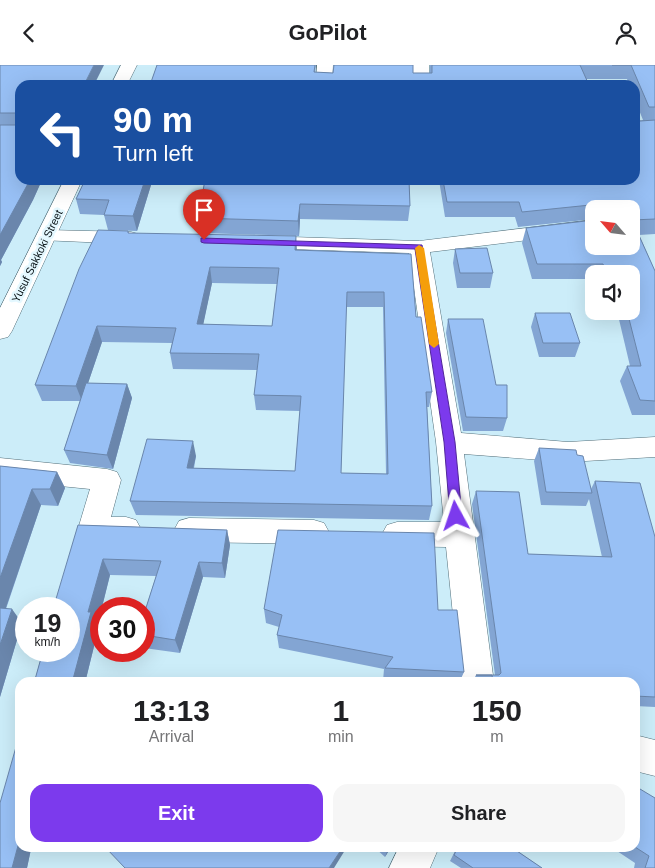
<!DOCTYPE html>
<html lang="en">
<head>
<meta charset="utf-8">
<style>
  :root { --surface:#fff; --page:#f6f6f6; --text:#202124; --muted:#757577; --accent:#7c3aed }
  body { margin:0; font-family:Arial,sans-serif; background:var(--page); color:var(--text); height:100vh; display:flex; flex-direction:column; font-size:19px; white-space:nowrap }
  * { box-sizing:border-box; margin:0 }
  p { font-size:16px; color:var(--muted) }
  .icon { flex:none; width:28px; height:28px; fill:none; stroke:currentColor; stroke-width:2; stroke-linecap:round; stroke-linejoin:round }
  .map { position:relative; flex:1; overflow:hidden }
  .side { position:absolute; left:15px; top:612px; width:625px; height:175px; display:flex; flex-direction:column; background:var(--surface); border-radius:15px; box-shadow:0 5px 20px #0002 }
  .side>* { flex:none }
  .guide { position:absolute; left:15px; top:15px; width:625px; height:105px; border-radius:15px; box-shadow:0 5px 20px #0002; background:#1a4fa0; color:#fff; overflow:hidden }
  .needle { width:32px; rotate:298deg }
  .buttons { position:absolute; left:585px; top:135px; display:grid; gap:10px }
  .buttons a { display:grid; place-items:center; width:55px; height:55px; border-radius:10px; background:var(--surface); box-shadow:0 5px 20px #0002; font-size:25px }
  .speed { position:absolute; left:15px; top:532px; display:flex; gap:10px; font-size:25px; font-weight:700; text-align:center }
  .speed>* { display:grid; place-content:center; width:65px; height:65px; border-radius:50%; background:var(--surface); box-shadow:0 5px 20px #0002; line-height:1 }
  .speed small { font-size:12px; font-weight:400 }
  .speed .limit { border:8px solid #d22; background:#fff; color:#111 }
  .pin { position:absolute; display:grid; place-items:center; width:42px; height:42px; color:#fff; margin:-51px -21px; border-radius:50% 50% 50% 0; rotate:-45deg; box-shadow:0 0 5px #0007 }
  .pin .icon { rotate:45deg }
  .me { position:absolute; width:55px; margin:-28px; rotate:355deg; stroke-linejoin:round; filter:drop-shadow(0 0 4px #0008) }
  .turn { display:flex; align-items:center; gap:18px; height:105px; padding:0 15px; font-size:22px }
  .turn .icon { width:65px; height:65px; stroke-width:2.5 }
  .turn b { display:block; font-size:35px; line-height:42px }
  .eta { display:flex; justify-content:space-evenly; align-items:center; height:85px; text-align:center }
  .eta b { font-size:30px; font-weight:700; line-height:35px }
  .action { display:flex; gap:10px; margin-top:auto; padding:10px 15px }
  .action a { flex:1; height:58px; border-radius:15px; background:var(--accent); color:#fff; font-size:20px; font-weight:700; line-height:58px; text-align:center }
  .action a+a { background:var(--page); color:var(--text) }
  header { display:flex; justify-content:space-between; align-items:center; height:65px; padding:0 15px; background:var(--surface); font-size:22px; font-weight:700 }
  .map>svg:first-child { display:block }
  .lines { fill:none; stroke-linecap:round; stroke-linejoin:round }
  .minor-casing { stroke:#526f7a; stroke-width:1 }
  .secondary-casing { stroke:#526f7a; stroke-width:1 }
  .minor { fill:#fff; fill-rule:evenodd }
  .secondary { fill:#fff; fill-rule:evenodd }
  .wall { fill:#83a5d3; fill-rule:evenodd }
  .shaded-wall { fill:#6a86ac }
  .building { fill:#98c0f5; stroke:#6a86ac; fill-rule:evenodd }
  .route { fill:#7c3aed; stroke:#51269a }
  .slow { fill:#f59e0b }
  .labels { text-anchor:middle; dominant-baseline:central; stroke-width:5; stroke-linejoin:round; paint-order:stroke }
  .far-street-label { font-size:11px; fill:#040e12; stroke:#e4f8ff }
</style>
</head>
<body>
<header><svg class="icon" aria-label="back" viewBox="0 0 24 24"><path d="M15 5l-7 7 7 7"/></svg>GoPilot<svg class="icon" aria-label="person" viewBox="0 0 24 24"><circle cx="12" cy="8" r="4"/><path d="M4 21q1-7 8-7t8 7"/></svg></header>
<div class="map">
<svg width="655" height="803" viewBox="0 0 655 803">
  <rect width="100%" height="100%" fill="#ccedf9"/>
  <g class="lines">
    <g class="minor-casing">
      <path id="minor" d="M317,0H333L332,20H316Z
        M413,0H429V20H413Z
        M594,155V167L430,187L461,368L568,377L655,372V392L568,397L464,389L494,618H460L446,482L397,481L387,478L382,469L387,460L397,457H444L436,377L409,188L259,183L252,181L249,177L252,173L259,171L419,176Z
        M47,165L131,167L138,169L141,173L138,177L131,179L40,175L37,171L40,167Z
        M0,393L107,404L117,407L121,415L111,452H126L136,455L141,464L136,473C120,479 99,479 83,473L78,464L90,424L0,415Z
        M189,453L314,455L324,458L329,467L324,476L314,479L189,477L179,474L174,465L179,456Z
        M635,670L655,675V711L635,706Z
        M399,782H439L430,803H389Z"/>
    </g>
    <g class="secondary-casing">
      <path id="secondary" d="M121,0H137L127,20H111Z
        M64,115H82L12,266L8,272L0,274V243Z"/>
    </g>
    <use href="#minor" class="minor"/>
    <use href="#secondary" class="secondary"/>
  </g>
  <path class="wall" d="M0,0L20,20V115H42L33,135L1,195L2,197L0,201Z
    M157,0H316L315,7L333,8L334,0H413V8H430V0H655V169L639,170L655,206V350H632L620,316L627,301H630L617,246H631V209H594V214H532L522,178L526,163L594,155V181H631V144H594V154L518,162L515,152H445L439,115H635V51H638L640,56L643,55L635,35V20H629L627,14H586L589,20H150Z
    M85,115H409L410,141L408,156L300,154L299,171L201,168L198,153L204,120H151L137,166L108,165L104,150L80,149L76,134Z
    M128,166L129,168L297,185L411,189L416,252L432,327L429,342H427L432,441L429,455L136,450L130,436L196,391L194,403L295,406L300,346L256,345L254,330L257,305L173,304L170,288L172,278L102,277L88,318L127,319L132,333L113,404L70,398L64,385L80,336H42L35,320ZM212,218L277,219L272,261L203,259ZM346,242H383L386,409L341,408Z
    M455,184L493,208L490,223H457L453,198Z
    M535,248L580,278L575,292H539L531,262Z
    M448,254L496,320L507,353L503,366H463L446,268Z
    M539,383L577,390L591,424L595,416L655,472V642L635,641V618H472L476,610H495L472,439L476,426L528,489L602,492L589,434L586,441L541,440L534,396Z
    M0,401L57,407L65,423L58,441L41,440L6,544L22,558L0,632Z
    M78,460L227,465L230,480L225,513L203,512L180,588L144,583V549L156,511L110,510L98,558L99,561L85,618H34Z
    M264,544L438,545L464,607L459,618H422L383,616L384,604L279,583L277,570L279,562L266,558Z
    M20,668V782H53L52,785L31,784L27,803H0Z
    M635,721L655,803H634L635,798L611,782H635Z
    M374,782H391L385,792Z
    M457,782H519L517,786L542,803H461L450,796Z"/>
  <path class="shaded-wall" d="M94,0H104L94,20H84Z
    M30,115H42L33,135L1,195L2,197L0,201V170Z
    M145,115H150L151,120L137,166L133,151Z
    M300,139V154L299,171L298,156Z
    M296,171L297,186L295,185Z
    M210,202L212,218L200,275L197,259Z
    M97,261L102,277L82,336L76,321Z
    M127,319L132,333L113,404L107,390Z
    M193,376L196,391L190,417L187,403Z
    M57,407L65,423L58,441L50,424Z
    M32,424L41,440L1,557L0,556V513Z
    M227,465L230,480L225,513L222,498Z
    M103,494L110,510L98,558L99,561L85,618H72L88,547Z
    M199,497L203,512L180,588L175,575Z
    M12,544L22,558L0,632V580Z
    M19,777L20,778V782H28L31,784L27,803H12Z
    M343,782H347L334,803H329Z
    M389,782H391L385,792L388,784Z"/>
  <path class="building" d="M0,0H94L84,20H20V115H30L0,170V60H16L17,48H0Z
    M157,0H315L314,7L333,8L334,0H413V8H432V0H580L589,20H150Z
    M612,0H655V42H649L631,0Z
    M635,51H638L640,56L655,55V154L632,155L655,206V336L640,335L627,301H641L627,246H631V209H607L603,199H537L526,163L594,155V181H631V144H600V139L522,147L519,137H447L443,115H635Z
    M85,115H145L133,151L104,150L109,135L76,134Z
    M205,115H409L410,141L300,139L298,156L198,153Z
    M98,165L128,166V168L296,171L295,185L411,189L416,252H421L432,327H426L432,441L130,436L147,374L193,376L187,403L295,406L301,331L254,330L259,289L170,288L176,263L97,261L76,321L35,320L79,204ZM210,202L279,203L272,261L197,259ZM347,227H384L388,409L341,408Z
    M487,183L493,208H460L455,184Z
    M535,248H570L580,278H543Z
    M448,254H483L496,320H507V353L466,352Z
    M86,318L127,319L107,390L64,385Z
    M539,383L576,385L577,390L583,391L592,428L546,427Z
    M0,401L57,407L50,424H32L0,513Z
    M595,416L640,418L655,472V632L635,631V618H493L492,610H476H499L501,608L476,426L519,427L528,489L612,492Z
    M78,460L227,465L222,498L199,497L175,575L144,570V549L161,496L103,494L88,547H91L72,618H34L43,586H69V544H53Z
    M278,465L434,468L438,545H457L464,607L385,603L393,592L277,570L282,550L264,544Z
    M0,543L12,544L0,580Z
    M20,668V777H19L12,803H0V738Z
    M635,721L655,733V803H645L649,791L635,782Z
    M105,782H343L329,803H125Z
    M458,782H519L517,786L542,803H473L454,790Z"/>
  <path class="route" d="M201,173L422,180L455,377L462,451L460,455L456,456L450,451L444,377L415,184L204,178L201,177Z"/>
  <path class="slow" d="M419,180L424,183L439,279L434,283L429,279L415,183Z"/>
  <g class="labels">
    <g class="far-street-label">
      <text transform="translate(37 191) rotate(-64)">Yusuf Sakkoki Street</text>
    </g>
  </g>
</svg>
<div class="buttons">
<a><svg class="needle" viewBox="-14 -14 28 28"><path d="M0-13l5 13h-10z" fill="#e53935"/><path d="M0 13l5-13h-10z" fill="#757577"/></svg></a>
<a><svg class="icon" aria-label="sound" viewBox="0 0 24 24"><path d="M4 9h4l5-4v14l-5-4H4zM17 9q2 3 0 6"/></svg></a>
</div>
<div class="speed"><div>19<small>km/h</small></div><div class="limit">30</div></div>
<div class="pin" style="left:204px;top:175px;background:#d93025"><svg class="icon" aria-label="arrive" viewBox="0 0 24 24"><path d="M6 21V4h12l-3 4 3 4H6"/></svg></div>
<svg class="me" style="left:456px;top:451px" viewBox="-20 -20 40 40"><path d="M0-17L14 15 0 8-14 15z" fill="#7c3aed" stroke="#fff" stroke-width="4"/></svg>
<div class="guide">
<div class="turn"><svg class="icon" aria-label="left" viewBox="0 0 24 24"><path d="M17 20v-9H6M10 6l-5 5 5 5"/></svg><div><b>90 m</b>Turn left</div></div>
</div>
<section class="side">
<div class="eta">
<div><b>13:13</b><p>Arrival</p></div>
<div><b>1</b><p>min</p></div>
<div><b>150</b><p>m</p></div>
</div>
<div class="action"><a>Exit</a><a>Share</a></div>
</section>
</div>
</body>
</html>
